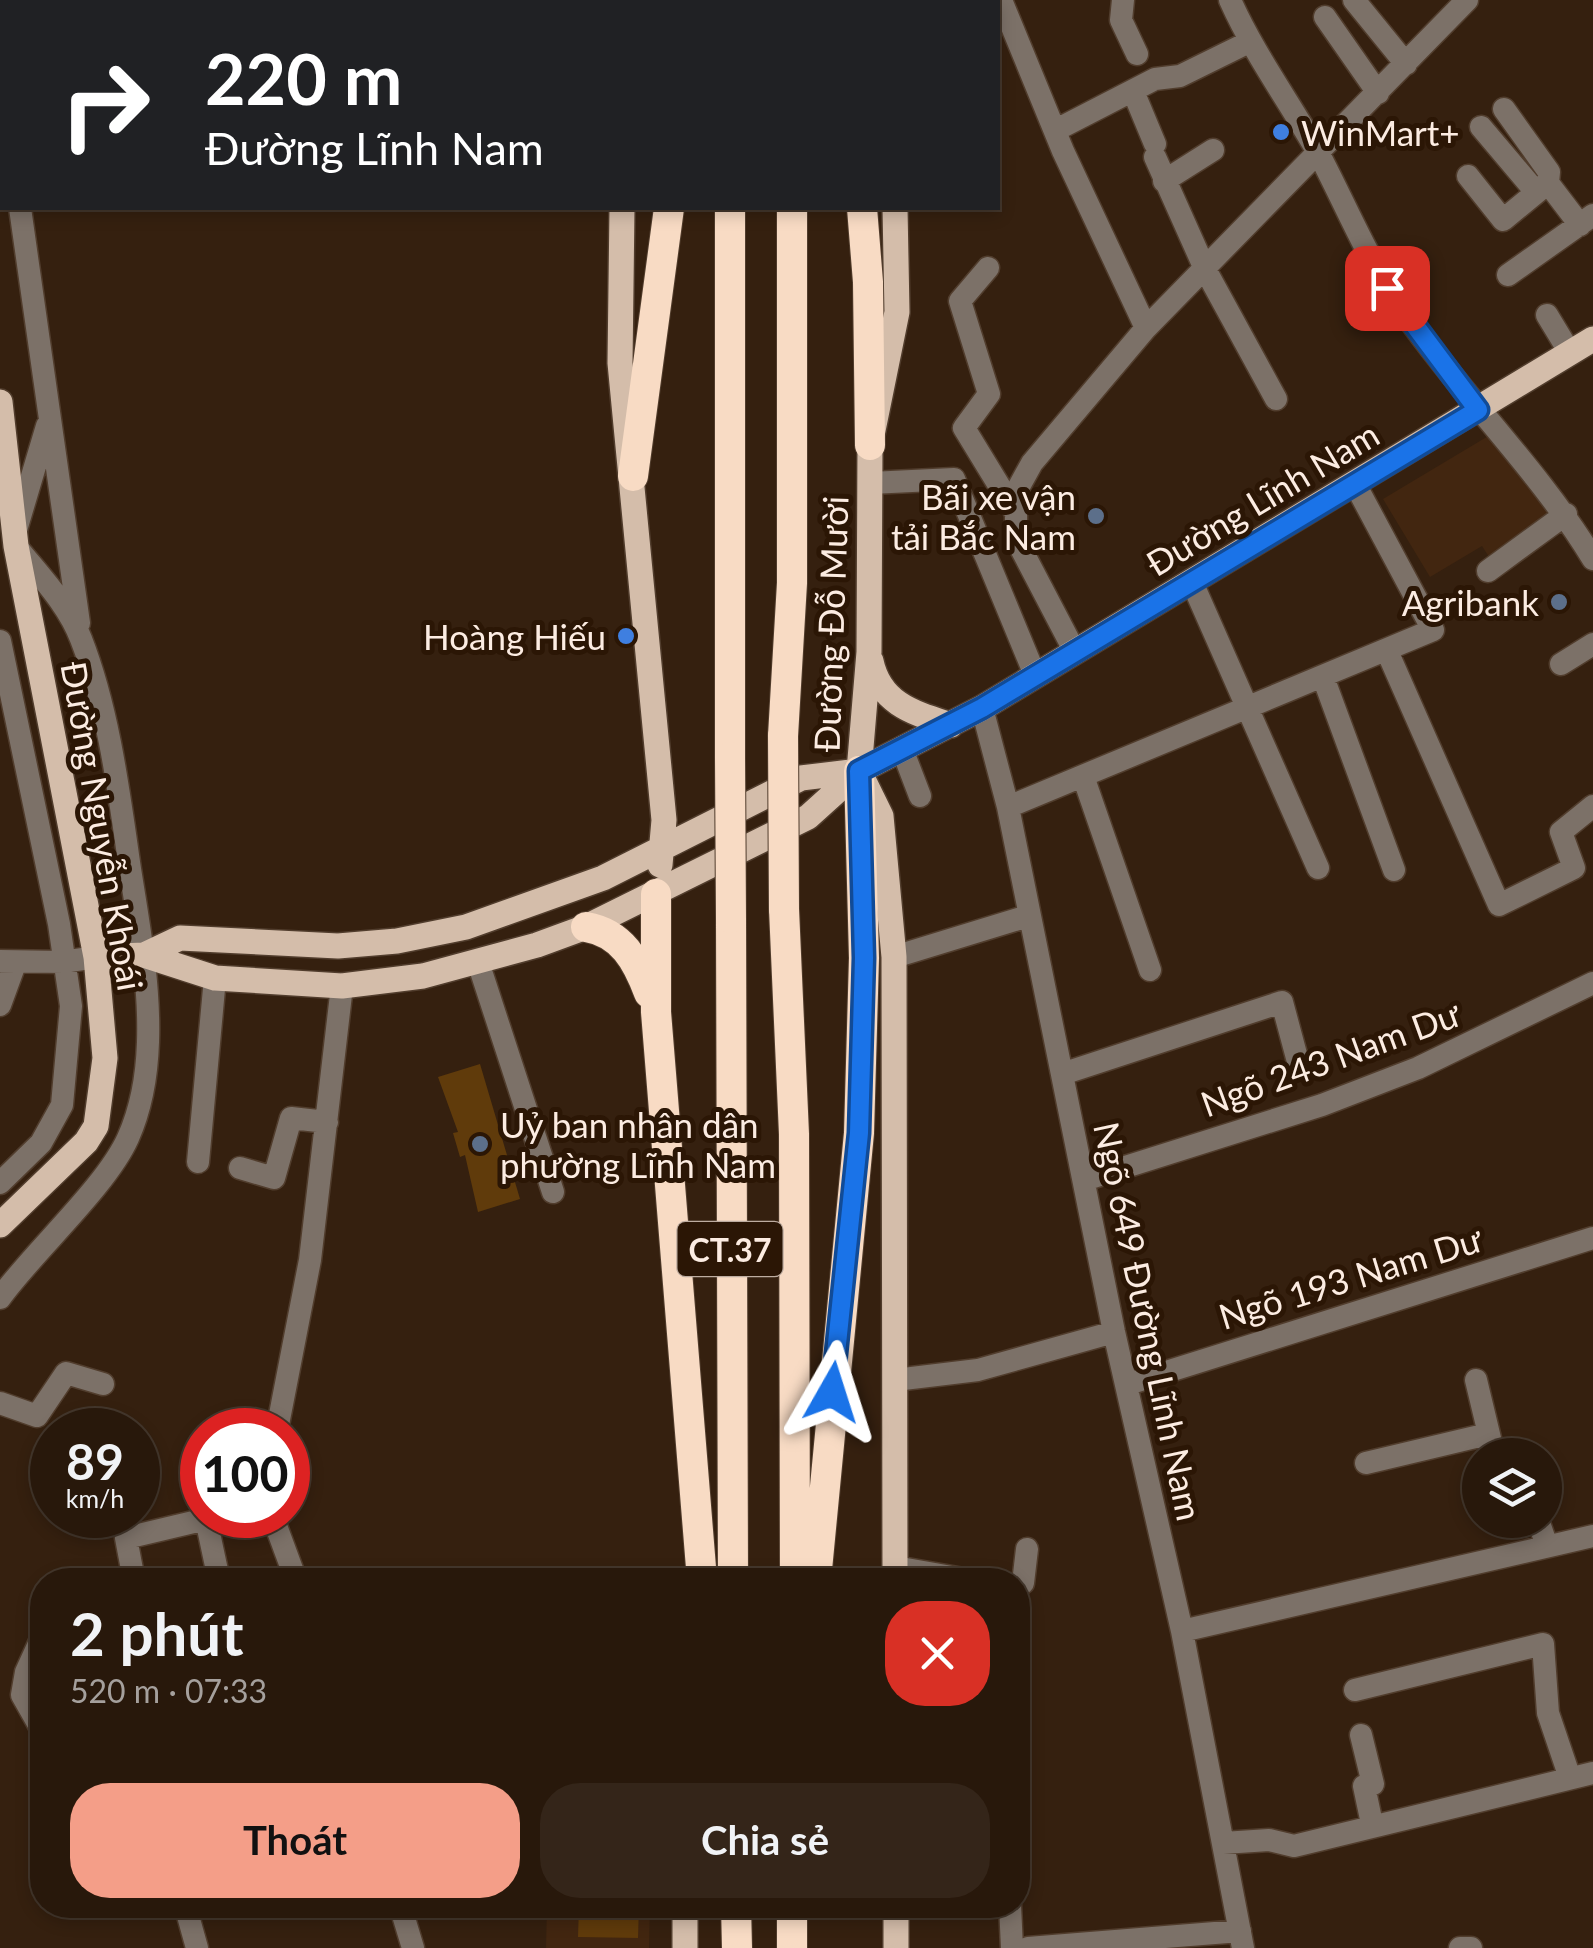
<!DOCTYPE html>
<html lang="vi">
<head>
<meta charset="utf-8">
<style>
  :root { --surface:#28180b; --page:#342519; --text:#f1f3f6; --muted:#a5a09d; --line:#44372c; --accent:#f49e88 }
  body { margin:0; font-family:Lato,sans-serif; background:var(--page); color:var(--text); height:100vh; display:flex; flex-direction:column; font-size:38px; white-space:nowrap }
  * { box-sizing:border-box; margin:0 }
  p { font-size:32px; color:var(--muted) }
  .icon { flex:none; width:55px; height:55px; fill:none; stroke:currentColor; stroke-width:2; stroke-linecap:round; stroke-linejoin:round }
  .map { position:relative; flex:1; overflow:hidden }
  .panel { position:absolute; left:30px; top:1568px; width:1000px; height:350px; display:flex; flex-direction:column; background:var(--surface); border-radius:40px; box-shadow:0 5px 15px #0003,0 0 0 2px var(--line) }
  .panel>* { flex:none }
  .guide { position:absolute; left:0px; top:0px; width:1000px; height:210px; box-shadow:0 5px 15px #0003,0 0 0 2px var(--line); background:#202124; color:#fff; overflow:hidden }
  .controls { position:absolute; left:1462px; top:1438px; display:grid; gap:20px }
  .controls a { display:grid; place-items:center; width:100px; height:100px; border-radius:50%; background:var(--surface); box-shadow:0 5px 15px #0003,0 0 0 2px var(--line); font-size:50px }
  .speed { position:absolute; left:30px; top:1408px; display:flex; gap:20px; font-size:50px; font-weight:700; text-align:center }
  .speed>* { display:grid; place-content:center; width:130px; height:130px; border-radius:50%; background:var(--surface); box-shadow:0 5px 15px #0003,0 0 0 2px var(--line); line-height:1 }
  .speed small { font-size:25px; font-weight:400 }
  .speed .limit { border:15px solid #d22; background:#fff; color:#111 }
  .pin { position:absolute; display:grid; place-items:center; width:85px; height:85px; color:#fff; margin:-42px; border-radius:20px; box-shadow:0 5px 15px #0006 }
  .me { position:absolute; width:110px; margin:-55px; rotate:6deg; stroke-linejoin:round; filter:drop-shadow(0 0 8px #0008) }
  .turn { display:flex; align-items:center; gap:35px; height:210px; padding:0 40px; font-size:45px }
  .turn .icon { width:130px; height:130px; stroke-width:2.5 }
  .turn b { display:block; font-size:70px; line-height:85px }
  .round { display:grid; place-items:center; flex:none; width:105px; height:105px; border-radius:40px; background:var(--page) }
  .summary { display:flex; align-items:center; justify-content:space-between; height:170px; padding:0 40px }
  h1 { font-size:60px; font-weight:700; line-height:75px }
  .action { display:flex; gap:20px; margin-top:auto; padding:20px 40px }
  .action a { flex:1; height:115px; border-radius:40px; background:var(--accent); color:#111; font-size:40px; font-weight:700; line-height:115px; text-align:center }
  .action a+a { background:var(--page); color:var(--text) }
  .map>svg:first-child { display:block }
  .built { fill:#422610 }
  .building { fill:#603b0b }
  .lines { fill:none; stroke-linecap:round; stroke-linejoin:round }
  .minor-casing { stroke:#513d2d; stroke-width:25 }
  .major-casing { stroke:#513d2d; stroke-width:28 }
  .highway-casing { stroke:#513d2d; stroke-width:32 }
  .minor { stroke:#7c7168; stroke-width:22 }
  .major { stroke:#d4bdaa; stroke-width:25 }
  .highway { stroke:#f8dbc4; stroke-width:30 }
  .highway-bridge-casing { stroke:#513d2d; stroke-width:32; stroke-linecap:butt }
  .highway-bridge { stroke:#f8dbc4; stroke-width:30 }
  .route-casing { stroke:#114b97; stroke-width:25 }
  .route { stroke:#1a73e8; stroke-width:18 }
  .shop-dot { fill:#3f7fe0; stroke:#2b1605; stroke-width:4 }
  .service-dot { fill:#5c6f8a; stroke:#2b1605; stroke-width:4 }
  .labels { text-anchor:middle; dominant-baseline:central; stroke-width:10; stroke-linejoin:round; paint-order:stroke }
  .shield { fill:#2b1605; stroke:#bdaca0; stroke-width:2.5 }
  .shield-label { font-size:32px; font-weight:bold; fill:#fcece2 }
  .poi-label { font-size:35px; fill:#fcece2; stroke:#2b1605; text-anchor:end }
  .street-label { font-size:35px; fill:#fcece2; stroke:#2b1605 }
</style>
</head>
<body>
<div class="map">
<svg width="1593" height="1948" viewBox="0 0 1593 1948">
  <rect width="100%" height="100%" fill="#35200f"/>
  <path class="built" d="M1490,435L1559,514L1493,563L1482,546L1430,577L1383,499Z
    M547,1905H650L649,1948H546Z"/>
  <path class="building" d="M480,1064L520,1199L478,1212L465,1155L460,1157L453,1133L458,1132L438,1077Z
    M579,1905H639L638,1938L578,1937Z"/>
  <g class="lines">
    <g class="minor-casing">
      <path id="minor" d="M1001,0L1063,151L1146,328
        M1123,0L1121,20L1137,54
        M1230,0C1255,56 1291,104 1321,158C1349,212 1372,269 1408,318C1467,401 1540,472 1593,559
        M1354,0L1406,64
        M1325,17L1378,93
        M0,63L2,81
        M1133,91L1155,144
        M1504,109L1549,172L1548,183L1580,225
        M1481,127L1536,192
        M1058,129L1155,79L1180,76L1249,42
        M1155,157L1205,269L1276,399
        M1468,176L1503,220L1548,183
        M1164,181L1213,150
        M20,208L79,623
        M988,268L960,301L989,394L964,428L1014,510
        M1508,275L1593,215
        M1547,315L1570,353
        M870,483L954,479L1035,675
        M16,530L47,426
        M1488,571L1566,514
        M1191,580L1318,868
        M0,641L59,924L71,1006L62,1105L41,1143L0,1183
        M1387,651L1499,905L1574,868L1561,832L1593,806
        M1075,652L1016,539V492L1032,463L1146,328L1467,0
        M1561,664L1593,644
        M1323,677L1394,870
        M982,708L1008,807L1114,1332L1182,1631L1243,1948
        M902,749L920,796
        M1083,776L1150,970
        M1008,807L1433,630L1355,484
        M894,957L1028,916
        M0,961L63,962L96,957
        M478,962L553,1192
        M0,1005L15,964
        M1062,1074L1282,1002L1297,1058
        M198,1162L215,978
        M240,1168L274,1178L291,1118L327,1122
        M1084,1180L1322,1105L1418,1068L1593,983
        M0,1298C34,1251 106,1187 128,1138C141,1109 147,1074 148,1042C150,984 139,926 130,869C119,793 109,711 81,639C68,604 39,575 16,546
        M895,1380L978,1370L1114,1332
        M1476,1380L1494,1455
        M1128,1384L1593,1238
        M0,1403L37,1416L66,1373L103,1384
        M277,1430L310,1260L342,986
        M1366,1463L1488,1434
        M272,1515L296,1580
        M206,1519L219,1580
        M1538,1520L1547,1546
        M895,1567L969,1580
        M134,1580L126,1538L223,1515
        M1018,1583H1023L1027,1549
        M1182,1631L1593,1536
        M1355,1690L1543,1644L1548,1713L1570,1778
        M39,1725L22,1695L26,1672L42,1637
        M1361,1735L1373,1784L1364,1786L1372,1824
        M1223,1843L1269,1840L1294,1846L1593,1773
        M185,1905L197,1948
        M400,1905L413,1948
        M1010,1905L1012,1948
        M1028,1948L1240,1931
        M1460,1948H1471"/>
    </g>
    <g class="major-casing">
      <path id="major" d="M874,0L875,2
        M640,2L641,0
        M622,208L620,363L664,820L660,865
        M0,402L16,546L96,957L105,1058L96,1126L86,1142L0,1225
        M871,661C880,704 914,713 951,725
        M144,955L215,978L342,986L423,976L537,945L586,927L808,817L859,771L982,708L1593,339
        M96,957L144,955L180,938L338,946L397,941L466,927L603,878L801,778L859,771
        M895,1580L894,957L881,816L859,771L869,652L870,445L897,312L895,208
        M685,1905V1948
        M896,1905V1948"/>
    </g>
    <g class="highway-casing">
      <path id="highway" d="M831,0V2
        M698,2V0
        M731,2V0
        M793,2V0
        M862,208L868,282L870,445
        M633,476L669,208
        M783,736L792,583V208
        M730,757V208
        M656,894V1012L702,1580
        M784,909L794,1134L795,1580
        M731,918L733,1580
        M586,927C622,933 637,961 649,993
        M816,1580L859,1133L864,958L859,771
        M736,1905L737,1948
        M792,1948V1905"/>
    </g>
    <use href="#minor" class="minor"/>
    <use href="#major" class="major"/>
    <use href="#highway" class="highway"/>
    <g class="highway-bridge-casing">
      <path id="highway-bridge" d="M783,736L784,909
        M730,757L731,918"/>
    </g>
    <use href="#highway-bridge" class="highway-bridge"/>
  </g>
  <g class="lines">
    <g class="route-casing">
      <path id="route" d="M832,1392L859,1133L864,958L859,771L982,708L1478,410L1387,288"/>
    </g>
    <use href="#route" class="route"/>
  </g>
  <g class="shop-dot">
    <circle cx="1281" cy="132" r="10"/>
    <circle cx="626" cy="636" r="10"/>
  </g>
  <g class="service-dot">
    <circle cx="1096" cy="516" r="10"/>
    <circle cx="1559" cy="602" r="10"/>
    <circle cx="480" cy="1144" r="10"/>
  </g>
  <g class="labels">
    <rect class="shield" x="677.5" y="1222" width="105" height="54" rx="8"/>
    <g class="shield-label">
      <text x="730" y="1249">CT.37</text>
    </g>
    <g class="poi-label">
      <text x="1301" y="132" text-anchor="start">WinMart+</text>
      <text x="1076" y="496">Bãi xe vận<tspan x="1076" dy="40">tải Bắc Nam</tspan></text>
      <text x="1539" y="602">Agribank</text>
      <text x="606" y="636">Hoàng Hiếu</text>
      <text x="500" y="1124" text-anchor="start">Uỷ ban nhân dân<tspan x="500" dy="40">phường Lĩnh Nam</tspan></text>
    </g>
    <g class="street-label">
      <text transform="translate(1262 498) rotate(-31)">Đường Lĩnh Nam</text>
      <text transform="translate(830 624) rotate(-88)">Đường Đỗ Mười</text>
      <text transform="translate(103 826) rotate(80)">Đường Nguyễn Khoái</text>
      <text transform="translate(1330 1058) rotate(-20)">Ngõ 243 Nam Dư</text>
      <text transform="translate(1350 1277) rotate(-17)">Ngõ 193 Nam Dư</text>
      <text transform="translate(1149 1321) rotate(78)">Ngõ 649 Đường Lĩnh Nam</text>
    </g>
  </g>
</svg>
<div class="controls">
<a><svg class="icon" aria-label="layers" viewBox="0 0 24 24"><path d="M12 4l9 5-9 5-9-5zM3 14l9 5 9-5"/></svg></a>
</div>
<div class="speed"><div>89<small>km/h</small></div><div class="limit">100</div></div>
<div class="pin" style="left:1387px;top:288px;background:#d93025"><svg class="icon" aria-label="arrive" viewBox="0 0 24 24"><path d="M6 21V4h12l-3 4 3 4H6"/></svg></div>
<svg class="me" style="left:832px;top:1392px" viewBox="-20 -20 40 40"><path d="M0-17L14 15 0 8-14 15z" fill="#1a73e8" stroke="#fff" stroke-width="4"/></svg>
<div class="guide">
<div class="turn"><svg class="icon" aria-label="right" viewBox="0 0 24 24"><path d="M7 20v-9h11M14 6l5 5-5 5"/></svg><div><b>220 m</b>Đường Lĩnh Nam</div></div>
</div>
<section class="panel">
<div class="summary"><div><h1>2 phút</h1><p>520 m · 07:33</p></div><a class="round" style="background:#d93025;color:#fff"><svg class="icon" aria-label="close" viewBox="0 0 24 24"><path d="M6 6l12 12M18 6L6 18"/></svg></a></div>
<div class="action"><a>Thoát</a><a>Chia sẻ</a></div>
</section>
</div>
</body>
</html>
